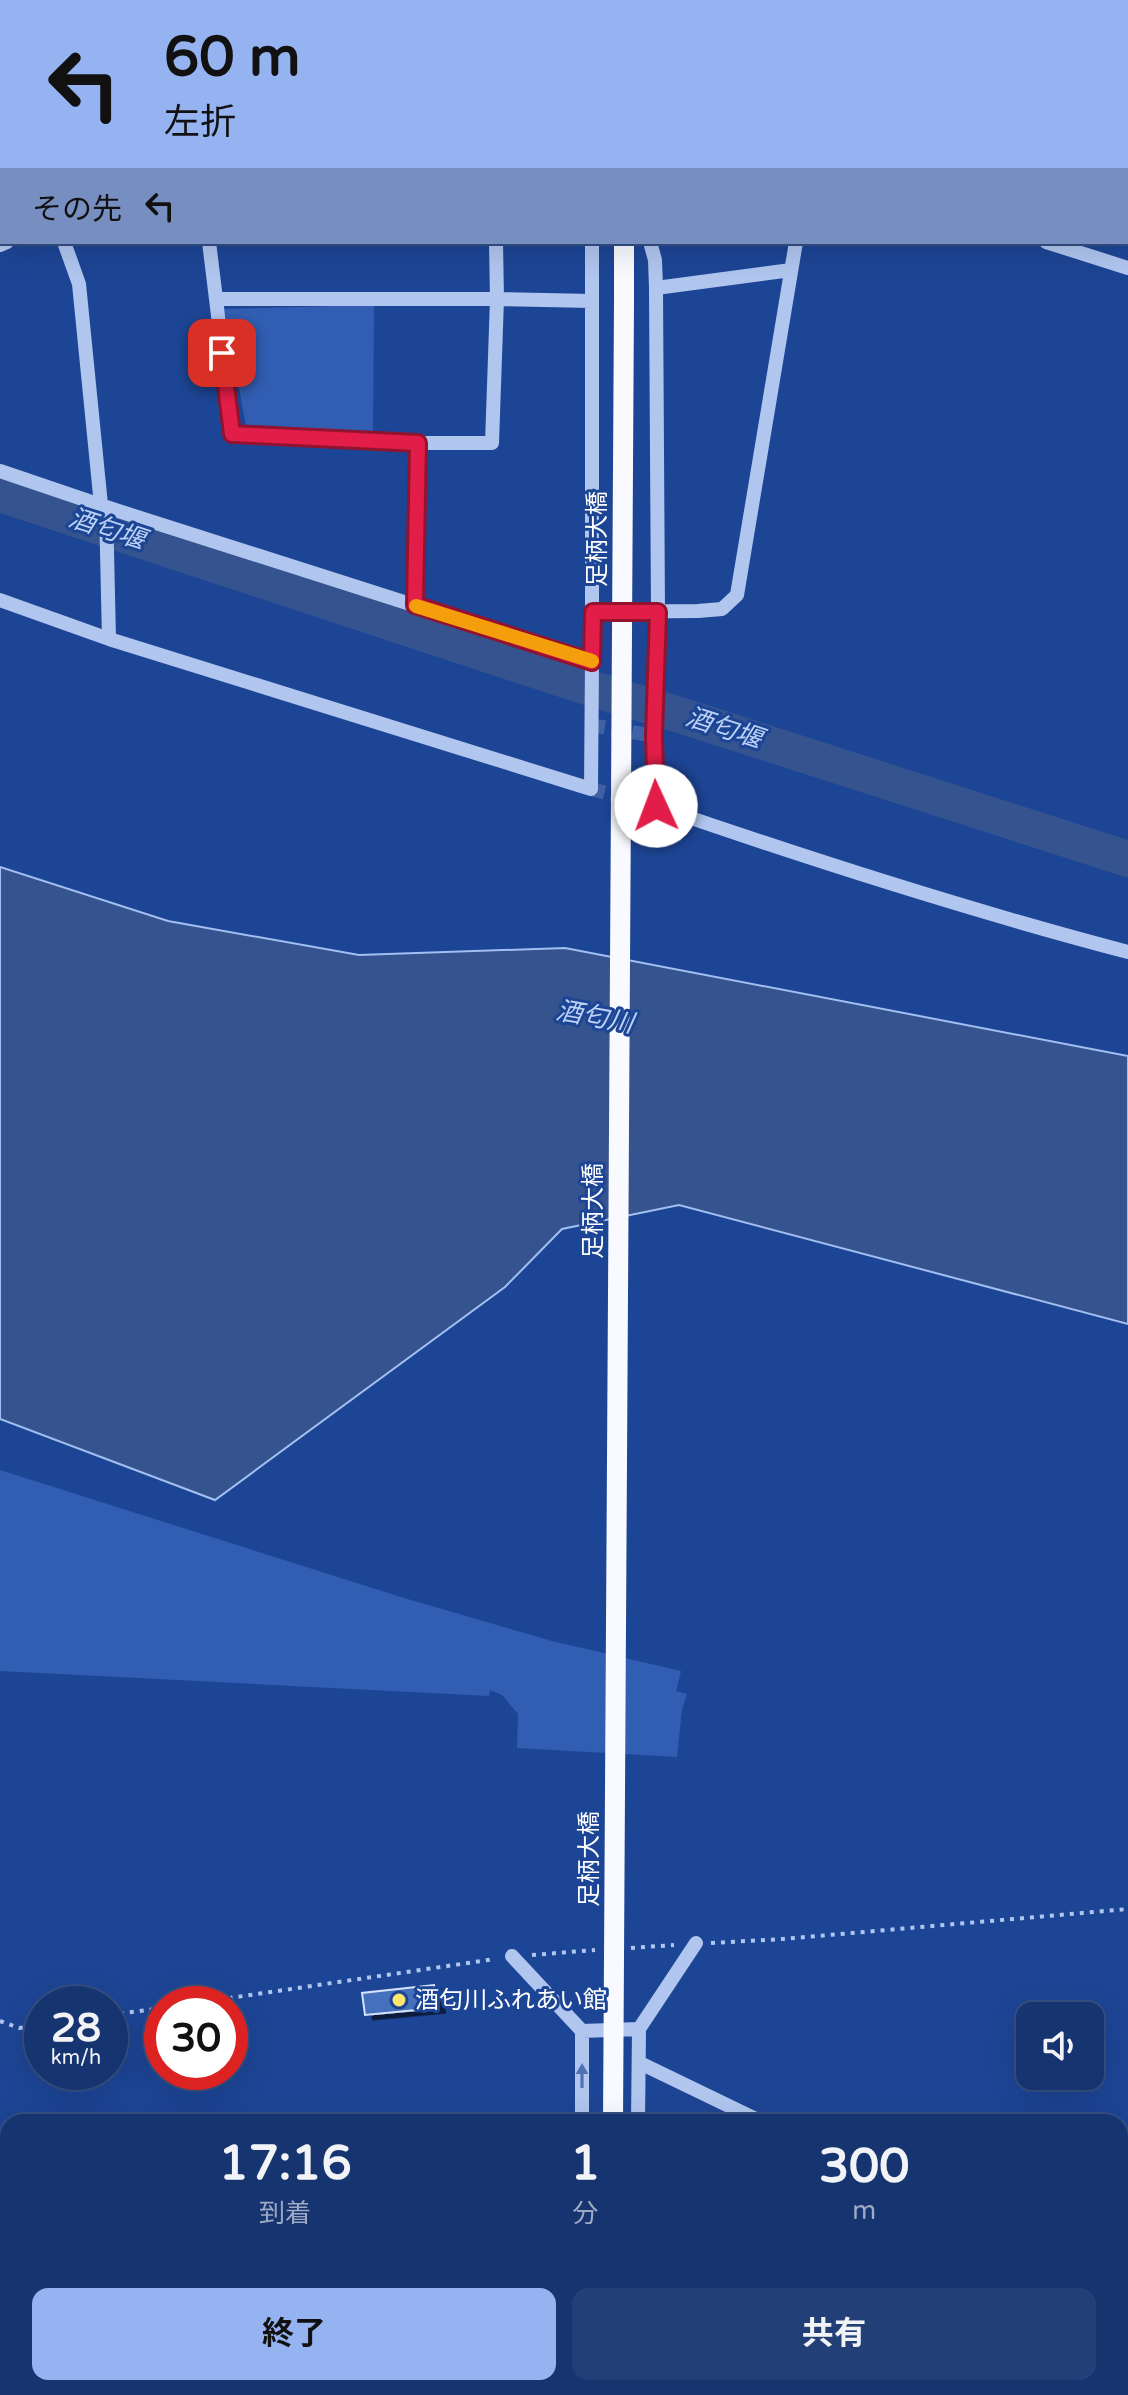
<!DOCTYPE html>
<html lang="ja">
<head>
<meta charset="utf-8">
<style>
  :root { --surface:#163470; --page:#233f78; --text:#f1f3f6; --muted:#9eaac3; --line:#354f83; --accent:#95b2f1 }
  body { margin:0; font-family:"Varela Round","Noto Sans JP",sans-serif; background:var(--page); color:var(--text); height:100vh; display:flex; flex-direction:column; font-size:30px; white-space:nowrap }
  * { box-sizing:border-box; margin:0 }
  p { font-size:26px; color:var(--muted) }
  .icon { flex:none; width:44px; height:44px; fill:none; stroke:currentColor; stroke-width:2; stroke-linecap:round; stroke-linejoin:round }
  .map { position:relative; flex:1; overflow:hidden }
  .drawer { position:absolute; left:0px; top:2114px; width:1128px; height:282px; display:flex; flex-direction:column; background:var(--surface); border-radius:24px 24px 0 0; box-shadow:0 8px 32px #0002,0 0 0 2px var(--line) }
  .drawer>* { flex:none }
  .banner { position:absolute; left:0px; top:0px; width:1128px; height:244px; box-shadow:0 8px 32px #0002,0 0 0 2px var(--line); background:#95b2f1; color:#111; overflow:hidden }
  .controls { position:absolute; left:1016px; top:2002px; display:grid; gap:16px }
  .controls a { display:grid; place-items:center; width:88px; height:88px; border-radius:16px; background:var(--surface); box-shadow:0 8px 32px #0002,0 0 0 2px var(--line); font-size:40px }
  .speed { position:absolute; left:24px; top:1986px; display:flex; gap:16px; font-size:40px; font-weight:700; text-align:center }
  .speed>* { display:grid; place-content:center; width:104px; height:104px; border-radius:50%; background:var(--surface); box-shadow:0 8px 32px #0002,0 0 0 2px var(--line); line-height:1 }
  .speed small { font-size:20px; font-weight:400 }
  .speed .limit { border:12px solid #d22; background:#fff; color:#111 }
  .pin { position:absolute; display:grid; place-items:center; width:68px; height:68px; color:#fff; margin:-34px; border-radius:16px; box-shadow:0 4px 12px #0006 }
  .me { position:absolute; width:88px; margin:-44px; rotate:358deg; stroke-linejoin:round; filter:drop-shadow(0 0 6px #0008) }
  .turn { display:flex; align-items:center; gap:28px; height:168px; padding:0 32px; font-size:36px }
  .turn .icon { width:104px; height:104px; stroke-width:2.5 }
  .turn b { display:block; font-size:56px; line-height:68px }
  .then { display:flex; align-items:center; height:76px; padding:0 32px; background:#0003; gap:16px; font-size:30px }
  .eta { display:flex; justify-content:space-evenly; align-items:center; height:136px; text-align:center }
  .eta b { font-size:48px; font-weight:700; line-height:56px }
  .cta { display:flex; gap:16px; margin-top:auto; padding:16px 32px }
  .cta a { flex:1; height:92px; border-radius:16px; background:var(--accent); color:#111; font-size:32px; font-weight:700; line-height:92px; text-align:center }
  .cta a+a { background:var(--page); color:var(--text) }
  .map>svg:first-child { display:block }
  .green { fill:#315eb3 }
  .water { fill:#35538e; stroke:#a3bff1; stroke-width:2 }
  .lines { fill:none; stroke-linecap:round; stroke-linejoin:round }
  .river { stroke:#35538e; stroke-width:36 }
  .building { fill:#456fbc; stroke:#d6e3fb; stroke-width:2; filter:url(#shadow) }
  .minor-tunnel { stroke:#3f61a5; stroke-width:14; stroke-dasharray:14 7; stroke-linecap:butt }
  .path { stroke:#b0c6ef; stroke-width:4; stroke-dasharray:4 6; stroke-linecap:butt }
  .minor { stroke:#b0c6ef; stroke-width:14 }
  .major { stroke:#f8faff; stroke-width:20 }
  .rail-casing { stroke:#fff; stroke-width:9 }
  .rail { stroke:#1d4595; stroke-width:6; stroke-dasharray:18; stroke-linecap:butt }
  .major-bridge { stroke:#f8faff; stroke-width:20 }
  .oneway { fill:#5072b4 }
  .route-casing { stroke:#92132f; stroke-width:20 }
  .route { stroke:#e11d48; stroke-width:14 }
  .slow { stroke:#f59e0b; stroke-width:14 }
  .poi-dot { fill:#ffe46e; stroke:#1d4595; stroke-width:3 }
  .labels { text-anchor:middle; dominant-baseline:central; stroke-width:6; stroke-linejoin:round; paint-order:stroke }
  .street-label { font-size:24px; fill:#fff; stroke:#1d4595 }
  .poi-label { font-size:24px; fill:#fff; stroke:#1d4595; text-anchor:start }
  .water-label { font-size:26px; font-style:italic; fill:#bcd1f6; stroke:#1d4595 }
</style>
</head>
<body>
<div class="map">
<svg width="1128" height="2395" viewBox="0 0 1128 2395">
  <defs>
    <filter id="shadow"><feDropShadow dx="8" dy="4.5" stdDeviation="0" flood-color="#0009"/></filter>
  </defs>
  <rect width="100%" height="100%" fill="#1d4595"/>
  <path class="green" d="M374,305L373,431L246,426L224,309Z
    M0,1470L404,1598L552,1641L681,1671L676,1691L687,1694L682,1709L677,1757L517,1748L518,1714L502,1695L490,1690L489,1696L0,1671Z"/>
  <path class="water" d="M0,867L168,921L359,955L565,948L1128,1056V1324L679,1205L562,1229L505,1287L215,1500L0,1419Z"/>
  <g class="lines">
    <path class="river" d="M0,494L580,685L689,718L1128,859"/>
  </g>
  <path class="building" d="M434,1985L437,2008L365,2015L362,1993Z
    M150,2388H181L180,2395H150Z
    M464,2388H489L487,2395L463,2394Z
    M503,2388H531L530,2395H502Z"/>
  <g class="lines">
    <path class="minor-tunnel" d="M591,725L654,736
      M591,789L656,806"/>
    <path class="path" d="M711,1943L783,1939L1128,1909
      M631,1948L674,1945
      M532,1955L595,1950
      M189,2004L495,1959
      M110,2015L162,2008
      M0,2021L19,2028L42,2025
      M0,2181L8,2182
      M1094,2395L1095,2388"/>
    <path class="minor" d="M237,0V2
      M1086,2V0
      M0,17L2,26
      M0,85L2,84
      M1126,165H1128
      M64,242L79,284L101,505
      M209,242L216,299
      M496,242L497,299L492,443H418L232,434L216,299H497L592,301
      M650,242L655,260L656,288L658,612L654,736L656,806C812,860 968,910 1128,952
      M1046,242L1128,268
      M0,245L7,242
      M656,288L791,270
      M0,471L106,507L592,662V242
      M106,507L109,639
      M0,600L109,639L591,789L592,662
      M415,605L418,443
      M593,612L698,611L722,609L737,595L796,242
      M512,1956L582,2031L639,2029
      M640,2063L762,2122
      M582,2122V2031
      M638,2122L639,2029L696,1943
      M1120,2375L1128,2376
      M285,2395L286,2388"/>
    <path class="major" d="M626,0V2
      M1126,29H1128
      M624,301V242
      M611,2395V2388"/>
    <g class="rail-casing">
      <path id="rail" d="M0,2292L8,2293
        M0,2305L8,2306
        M808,2388L885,2395
        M928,2388L995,2395"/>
    </g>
    <use href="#rail" class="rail"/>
    <path class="major-bridge" d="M613,2122L624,301"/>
  </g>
  <defs><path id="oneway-solid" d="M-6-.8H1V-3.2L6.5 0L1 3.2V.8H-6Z" transform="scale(2)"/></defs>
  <use class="oneway" href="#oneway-solid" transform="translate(582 2076) rotate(-90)"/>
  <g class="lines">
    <g class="route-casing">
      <path id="route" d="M222,353L232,434L418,443L415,605L592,662L593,612H658L654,736L656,806"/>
    </g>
    <use href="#route" class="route"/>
    <path class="slow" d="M416,606L592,661"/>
  </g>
  <circle class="poi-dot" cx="399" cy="2000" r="8"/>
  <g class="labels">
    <g class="street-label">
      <text transform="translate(597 539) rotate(-90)">足柄大橋</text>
      <text transform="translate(593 1211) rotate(-90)">足柄大橋</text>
      <text transform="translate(589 1859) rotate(-90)">足柄大橋</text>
    </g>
    <g class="poi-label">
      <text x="415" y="2000">酒匂川ふれあい館</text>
    </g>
    <g class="water-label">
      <text transform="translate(107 529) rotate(18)">酒匂堰</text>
      <text transform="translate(724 728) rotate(18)">酒匂堰</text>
      <text transform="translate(595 1017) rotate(10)">酒匂川</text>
    </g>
  </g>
</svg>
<div class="controls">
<a><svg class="icon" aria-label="sound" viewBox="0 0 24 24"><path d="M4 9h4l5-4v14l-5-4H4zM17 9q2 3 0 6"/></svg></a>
</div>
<div class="speed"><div>28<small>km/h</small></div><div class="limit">30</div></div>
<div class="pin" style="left:222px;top:353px;background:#d93025"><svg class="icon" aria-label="arrive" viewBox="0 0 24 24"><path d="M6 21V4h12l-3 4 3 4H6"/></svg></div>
<svg class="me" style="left:656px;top:806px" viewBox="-20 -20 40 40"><circle r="19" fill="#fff"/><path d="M0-13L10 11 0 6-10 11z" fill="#e11d48"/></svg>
<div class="banner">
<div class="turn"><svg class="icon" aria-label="left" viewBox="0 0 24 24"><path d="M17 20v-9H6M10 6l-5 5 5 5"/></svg><div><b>60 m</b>左折</div></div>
<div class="then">その先<svg class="icon" aria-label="left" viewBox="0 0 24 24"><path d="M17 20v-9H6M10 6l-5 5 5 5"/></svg></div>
</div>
<section class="drawer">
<div class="eta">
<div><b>17:16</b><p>到着</p></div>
<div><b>1</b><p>分</p></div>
<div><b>300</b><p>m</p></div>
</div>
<div class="cta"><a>終了</a><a>共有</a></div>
</section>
</div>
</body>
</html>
